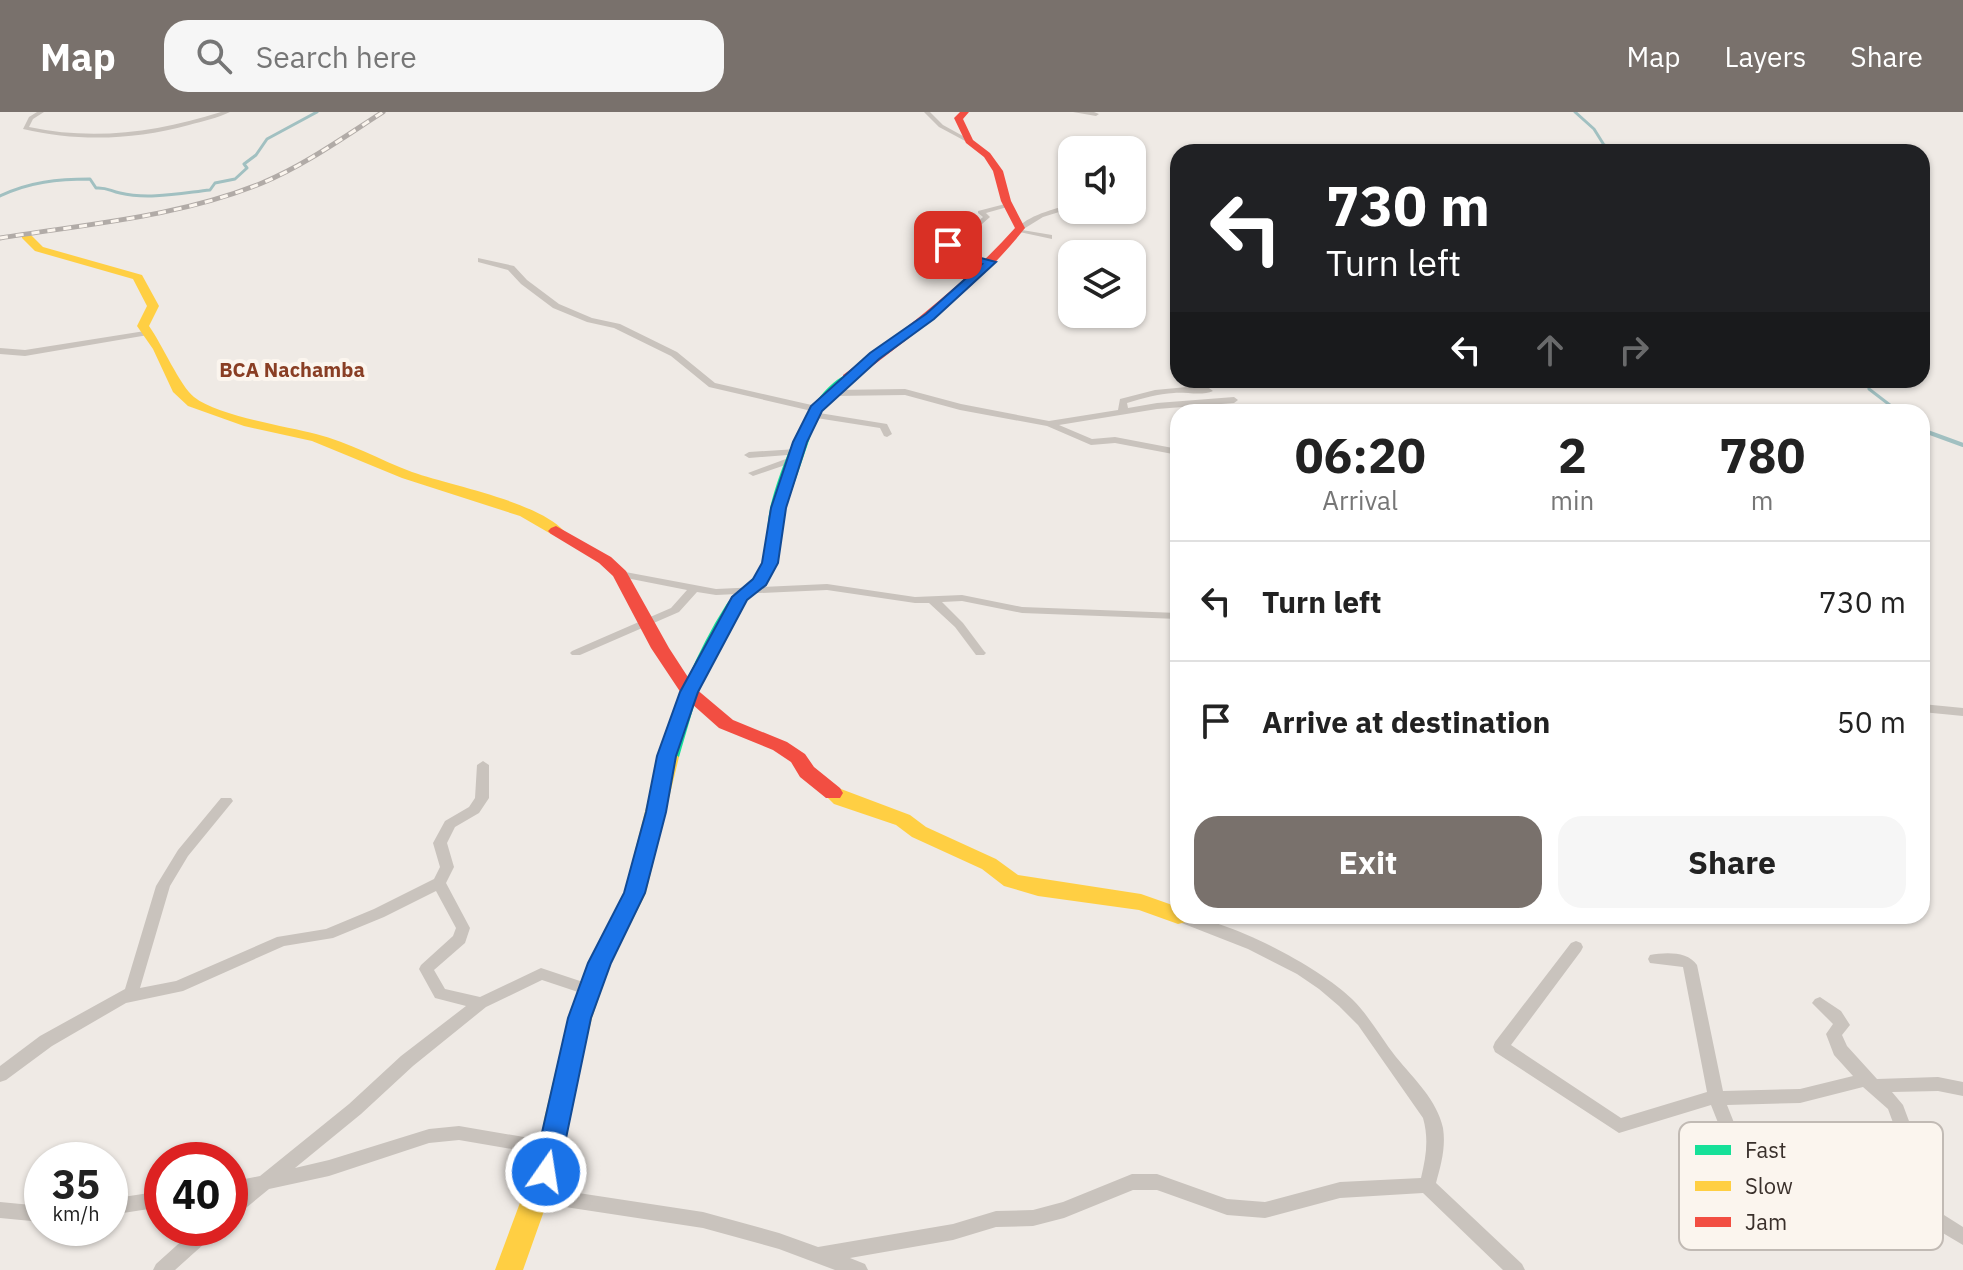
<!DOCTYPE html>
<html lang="en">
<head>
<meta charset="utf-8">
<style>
  :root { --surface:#fff; --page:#f6f6f6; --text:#222; --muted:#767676; --line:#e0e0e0; --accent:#79716c }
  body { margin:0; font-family:"IBM Plex Sans",sans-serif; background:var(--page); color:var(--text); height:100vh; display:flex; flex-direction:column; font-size:30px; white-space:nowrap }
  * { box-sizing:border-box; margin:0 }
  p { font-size:26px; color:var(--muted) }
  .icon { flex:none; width:44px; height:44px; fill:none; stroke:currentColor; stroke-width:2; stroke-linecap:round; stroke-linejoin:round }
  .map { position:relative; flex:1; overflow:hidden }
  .details { position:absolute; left:1170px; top:292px; width:760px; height:520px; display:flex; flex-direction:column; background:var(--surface); border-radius:24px; box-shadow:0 2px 6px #0004 }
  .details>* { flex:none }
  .banner { position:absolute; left:1170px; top:32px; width:760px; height:244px; border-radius:24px; box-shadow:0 2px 6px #0004; background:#202124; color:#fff; overflow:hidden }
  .buttons { position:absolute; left:1058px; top:24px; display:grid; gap:16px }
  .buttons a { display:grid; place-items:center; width:88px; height:88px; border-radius:16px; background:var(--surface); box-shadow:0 2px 6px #0004; font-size:40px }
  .speed { position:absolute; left:24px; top:1030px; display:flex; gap:16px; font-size:40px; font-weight:700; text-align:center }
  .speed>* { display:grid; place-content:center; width:104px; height:104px; border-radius:50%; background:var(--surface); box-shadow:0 2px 6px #0004; line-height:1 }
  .speed small { font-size:20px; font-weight:400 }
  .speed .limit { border:12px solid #d22; background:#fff; color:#111 }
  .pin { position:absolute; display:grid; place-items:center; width:68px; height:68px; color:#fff; margin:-34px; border-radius:16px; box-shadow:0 4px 12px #0006 }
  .me { position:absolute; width:88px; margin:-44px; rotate:13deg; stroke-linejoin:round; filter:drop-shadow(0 0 6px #0008) }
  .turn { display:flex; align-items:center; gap:28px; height:168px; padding:0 24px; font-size:36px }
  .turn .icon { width:104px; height:104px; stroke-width:2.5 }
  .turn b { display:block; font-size:56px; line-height:68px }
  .lanes { display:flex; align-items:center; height:76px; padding:0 24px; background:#0003; justify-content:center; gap:40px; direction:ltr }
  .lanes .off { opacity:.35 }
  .eta { display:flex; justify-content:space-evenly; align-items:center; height:136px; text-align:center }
  .eta b { font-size:48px; font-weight:700; line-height:56px }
  .action { display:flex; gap:16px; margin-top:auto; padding:16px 24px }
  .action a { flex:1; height:92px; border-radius:24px; background:var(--accent); color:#fff; font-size:32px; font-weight:700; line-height:92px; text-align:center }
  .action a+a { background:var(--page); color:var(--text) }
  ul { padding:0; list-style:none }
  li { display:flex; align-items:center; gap:24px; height:120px; padding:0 24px; border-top:2px solid var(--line) }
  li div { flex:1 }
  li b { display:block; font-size:30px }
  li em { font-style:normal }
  header { display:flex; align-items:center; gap:48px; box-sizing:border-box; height:112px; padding:0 40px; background:var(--accent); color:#fff }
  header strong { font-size:38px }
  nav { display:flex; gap:44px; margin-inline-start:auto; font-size:28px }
  .search { width:560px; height:72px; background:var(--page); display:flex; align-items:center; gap:20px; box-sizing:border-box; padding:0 28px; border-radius:24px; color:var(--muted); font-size:30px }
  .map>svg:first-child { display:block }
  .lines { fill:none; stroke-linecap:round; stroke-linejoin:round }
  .stream-far1 { stroke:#a1c0c1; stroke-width:3 }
  .stream { stroke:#a1c0c1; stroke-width:4 }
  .street { fill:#c9c3bd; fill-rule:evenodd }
  .fast { fill:#16e098; fill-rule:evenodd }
  .slow { fill:#ffcf43; fill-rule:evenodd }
  .jam { fill:#f24e42; fill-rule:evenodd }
  .rail-casing { stroke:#b1aba7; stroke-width:5 }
  .rail { stroke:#fbf5ee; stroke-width:3; stroke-dasharray:8; stroke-linecap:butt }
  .route { fill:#1a73e8; stroke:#114b97; stroke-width:2 }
  .labels { text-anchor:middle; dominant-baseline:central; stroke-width:8; stroke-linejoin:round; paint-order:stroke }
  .far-quarter-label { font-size:20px; font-weight:bold; fill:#893e24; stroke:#fbf5ee }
  .key { fill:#fbf5ee; stroke:#c1bab4; stroke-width:2 }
  .key-label { font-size:22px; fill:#3a302b }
</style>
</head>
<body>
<header>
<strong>Map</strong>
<div class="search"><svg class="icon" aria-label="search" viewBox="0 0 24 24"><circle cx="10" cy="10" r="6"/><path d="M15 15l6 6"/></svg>Search here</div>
<nav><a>Map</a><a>Layers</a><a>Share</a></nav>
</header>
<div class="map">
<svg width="1963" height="1158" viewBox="0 0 1963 1158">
  <rect width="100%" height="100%" fill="#efeae5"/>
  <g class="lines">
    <path class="stream-far1" d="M1575,0L1594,17L1604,33L1625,40
      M0,84C29,70 58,67 90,67L96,76C107,75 110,79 120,81C148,88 182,81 210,78L215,71L235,67L247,56L244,52L256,43L267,27L317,0
      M1868,268L1869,277L1899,300"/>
    <path class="stream" d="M1922,318L1963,333"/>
    <path class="street" d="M37,0H44L33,7L29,15C95,29 157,20 221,0H230C218,6 203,9 189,13C133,28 79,30 23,17L29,5Z
      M924,0H930L943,13L972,29L967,30L939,15Z
      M1073,0H1094L1099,2L1096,4Z
      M1009,91L1011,92V94L986,101L990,105L982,112L976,111L983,105L978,101V99Z
      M1072,92V96L1043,105L1022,118L1052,123V127L1015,119C1025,104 1054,97 1072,92Z
      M939,119L963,121V125L952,136L965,143L994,150L990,152L960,147L944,136L955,125L939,123Z
      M478,146L514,154L527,168L559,192L592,206L620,212L677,240L715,271L816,294L821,297L816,300L709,275L671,244L614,216L587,210L553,196L521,172L508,158L478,150Z
      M145,219L149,221L148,223L25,244L0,242V236L25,238Z
      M1187,275L1209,276L1213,279C1203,284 1186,280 1174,281C1158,282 1143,286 1127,291L1128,296L1157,291L1234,285L1238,288L1234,291L1157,297L1059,313L1092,327L1115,325L1178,337V343L1115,331L1091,333L1047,314L960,298L905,283L833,284L829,281L833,278L905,277L961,292L1049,309L1118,298L1120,287L1155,278Z
      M813,300L887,312L892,322L887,325L884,324L880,316L810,305L808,303Z
      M797,337L802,340L800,342L749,346L744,343L749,340Z
      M794,344L799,347L797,349L753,364L748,361Z
      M620,459L716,477L827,472L915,485L962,483L1022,495L1178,501V507L1022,501L962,489L942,490L963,511L984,539L986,541L984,543H976L955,515L929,491H915L827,478L716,483L697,480L679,500L580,543H572L570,541L572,539L671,496L687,478L616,464L615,462Z
      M1922,592L1963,596V604L1922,600Z
      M483,649L489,653V686L479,701L455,715L447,731L454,755L446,771L470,816L465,831L434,858L445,877L480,885L541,856L595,874L598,878L595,882L590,884L542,868L486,895L413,954L361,1002L295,1056L329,1048L429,1017L459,1014L553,1030L559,1032L561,1037L559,1042L553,1044L459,1028L429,1031L329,1064L269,1077L236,1104L230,1106V1087L233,1085L230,1086V1070L260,1064L349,992L401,944L466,894L435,886L419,857L421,853L453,824L456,816L436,779L384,805L333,826L284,834L183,879L126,891L52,934L6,968L0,970V954L40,924L125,877L156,774L178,738L221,686H231L233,689L188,744L170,774L140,876L176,869L277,825L326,817L374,797L434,767L440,755L433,731L445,709L469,695L475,686L477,653Z
      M1178,799V804C1224,804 1319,855 1352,887C1370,905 1381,926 1396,945C1414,967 1437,988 1443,1016C1446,1035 1441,1053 1436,1071L1522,1152L1525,1158H1503L1423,1081L1340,1086L1265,1106L1227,1103L1157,1078H1133L1064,1106L1033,1114L996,1115L953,1128L850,1146L865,1152L868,1158H835L779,1137L703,1116L539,1091L533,1089L530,1083L533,1077L539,1075L703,1100L779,1121L818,1135L953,1112L996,1099L1033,1098L1063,1090L1132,1062H1157L1227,1087L1265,1090L1340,1070L1421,1066C1426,1045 1429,1027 1423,1006L1358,913L1339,894L1319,877L1297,862L1248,837L1174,808L1172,804L1174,800Z
      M1576,829L1581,831L1583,835L1581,839L1511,933L1621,1006L1707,980L1683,855L1650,851L1648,847L1650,843C1665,840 1688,839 1697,853L1723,979L1800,977L1853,964L1834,943L1826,922L1833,912L1812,891L1815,887L1820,885L1841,899L1850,913L1842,923L1847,934L1877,967L1938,965L1963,970V984L1938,979L1892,980L1903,993L1944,1103L1963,1115V1133L1931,1114L1888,997L1863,975L1800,991L1727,993L1748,1046L1746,1051L1740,1054L1734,1051L1711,993L1619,1021L1495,940L1493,935L1495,930L1571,831Z
      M162,1079V1095L110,1103V1087Z
      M0,1090L42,1094V1110L0,1106Z
      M196,1116H218L215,1122L175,1158H153L156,1152Z"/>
    <path class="fast" d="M848,262L855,266L822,299L814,314L786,396L778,451L766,473L753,481L742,495L698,580L679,645L669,651L662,649L659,645C676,592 696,540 726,493C737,477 755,470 762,452C768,435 766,415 770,397C779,358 809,277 848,262Z"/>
    <path class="slow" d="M22,122H30L43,135L142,163L159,194L149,214C162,232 180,274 194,285C218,304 285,314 316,322C349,330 380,348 412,360C452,374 536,389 564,419L561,422H551L520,404L402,366L312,329L244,314L188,294L173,280L153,237L137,214L147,194L133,167L35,139L22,126Z
      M669,639L679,645L646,781L611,851L592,906L568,1007L566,1037L523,1158H495L540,1037L544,1007L568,906L589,851L624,781L659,645Z
      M833,674L910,703L926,715L996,747L1018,763L1141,782L1178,795V804H1189L1186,810L1178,812L1139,798L1038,784L1004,774L982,757L912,725L896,713L834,692L823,681L826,676Z"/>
    <path class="jam" d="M960,0H969L963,7L973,28L990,41L1003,59L1011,89L1025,116C977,177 914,222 853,269H843V263C904,218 964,173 1015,116L1001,89L993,59L984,45L966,31L954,6Z
      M556,414L611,445L626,459L669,536L695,576L733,608L787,630L805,642L814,655L840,676L843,681L840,686H826L800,665L791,650L773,638L719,616L683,584L651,536L613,464L599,451L551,422L548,419L551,416Z"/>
    <g class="rail-casing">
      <path id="rail" d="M0,126C87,112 179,105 262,71C305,53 344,25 383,0"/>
    </g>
    <use href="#rail" class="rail"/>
  </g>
  <path class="route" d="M944,131H952L966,142L996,150L934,207L879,247L822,299L807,330L786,396L778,451L766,473L747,488L698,580L676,644L666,700L645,781L611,851L591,906L559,1060L555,1068L546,1071L537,1068L533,1060L568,906L588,851L624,781L646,700L657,644L680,580L732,485L753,467L762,451L771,396L793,330L811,294L870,241L926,202L982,152L959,147L944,136Z"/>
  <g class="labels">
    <g class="far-quarter-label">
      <text x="292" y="257">BCA Nachamba</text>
    </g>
  </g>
  <rect x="1679" y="1010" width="264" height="128" rx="12" class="key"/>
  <rect x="1695" y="1033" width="36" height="10" fill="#16e098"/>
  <rect x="1695" y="1069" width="36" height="10" fill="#ffcf43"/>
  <rect x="1695" y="1105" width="36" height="10" fill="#f24e42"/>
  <g class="key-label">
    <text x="1745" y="1046">Fast</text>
    <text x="1745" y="1082">Slow</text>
    <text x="1745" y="1118">Jam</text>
  </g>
</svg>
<div class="buttons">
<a><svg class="icon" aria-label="sound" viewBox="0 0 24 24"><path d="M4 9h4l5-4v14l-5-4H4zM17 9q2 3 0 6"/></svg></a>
<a><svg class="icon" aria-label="layers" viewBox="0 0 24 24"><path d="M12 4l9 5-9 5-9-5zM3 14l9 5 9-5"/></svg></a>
</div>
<div class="speed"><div>35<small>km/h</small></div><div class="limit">40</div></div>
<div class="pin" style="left:948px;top:133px;background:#d93025"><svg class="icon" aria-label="arrive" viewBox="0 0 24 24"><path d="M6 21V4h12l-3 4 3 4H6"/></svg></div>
<svg class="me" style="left:546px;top:1060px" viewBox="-20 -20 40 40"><circle r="17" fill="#1a73e8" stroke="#fff" stroke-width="3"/><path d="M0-11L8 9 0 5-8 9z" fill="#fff"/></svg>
<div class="banner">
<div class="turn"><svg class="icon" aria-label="left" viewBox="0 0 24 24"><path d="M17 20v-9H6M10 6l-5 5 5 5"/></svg><div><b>730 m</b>Turn left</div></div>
<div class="lanes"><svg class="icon" aria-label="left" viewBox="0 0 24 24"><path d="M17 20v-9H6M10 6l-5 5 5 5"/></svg><svg class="icon off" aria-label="ahead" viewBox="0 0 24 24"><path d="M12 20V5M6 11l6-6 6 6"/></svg><svg class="icon off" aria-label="right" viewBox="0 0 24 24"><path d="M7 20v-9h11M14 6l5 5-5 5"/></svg></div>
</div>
<section class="details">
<div class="eta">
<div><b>06:20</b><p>Arrival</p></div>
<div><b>2</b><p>min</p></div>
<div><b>780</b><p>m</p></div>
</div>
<ul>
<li><svg class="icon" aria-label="left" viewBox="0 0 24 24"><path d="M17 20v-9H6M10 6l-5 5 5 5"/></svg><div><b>Turn left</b></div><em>730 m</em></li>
<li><svg class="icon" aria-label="arrive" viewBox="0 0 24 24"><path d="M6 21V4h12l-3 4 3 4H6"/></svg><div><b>Arrive at destination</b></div><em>50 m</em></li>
</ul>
<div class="action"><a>Exit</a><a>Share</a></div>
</section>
</div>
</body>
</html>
